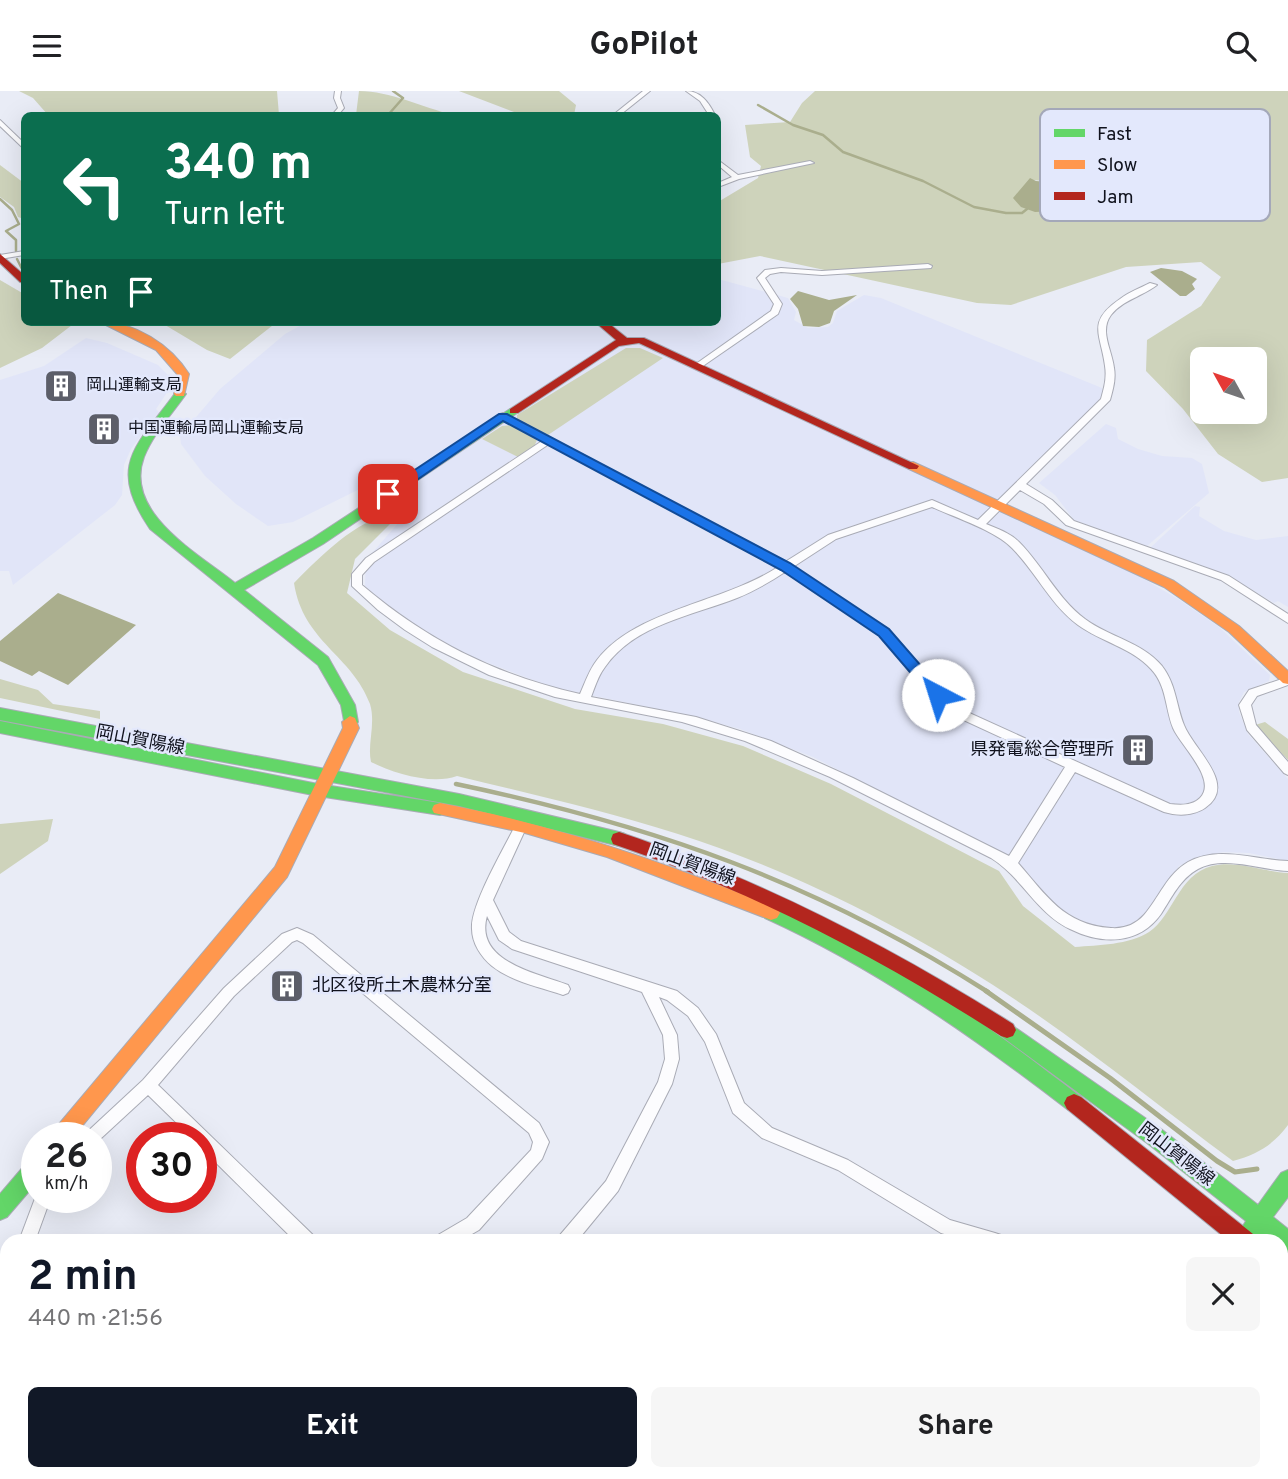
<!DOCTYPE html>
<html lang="en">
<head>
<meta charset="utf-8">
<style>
  :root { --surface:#fff; --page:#f6f6f6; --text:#202124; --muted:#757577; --accent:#111827 }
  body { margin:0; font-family:Overpass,"Noto Sans JP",sans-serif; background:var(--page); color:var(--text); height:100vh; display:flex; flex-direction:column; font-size:26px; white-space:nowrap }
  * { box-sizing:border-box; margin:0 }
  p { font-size:23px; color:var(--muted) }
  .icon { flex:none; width:38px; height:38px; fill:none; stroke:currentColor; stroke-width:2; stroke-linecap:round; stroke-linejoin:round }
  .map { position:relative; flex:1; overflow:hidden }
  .details { position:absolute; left:0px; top:1143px; width:1288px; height:247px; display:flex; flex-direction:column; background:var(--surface); border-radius:21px 21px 0 0; box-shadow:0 7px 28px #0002 }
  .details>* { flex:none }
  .hud { position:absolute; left:21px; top:21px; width:700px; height:214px; border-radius:10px; box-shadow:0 7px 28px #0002; background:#0b6e4f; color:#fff; overflow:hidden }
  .needle { width:46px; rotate:310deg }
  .tools { position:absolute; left:1190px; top:256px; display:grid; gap:14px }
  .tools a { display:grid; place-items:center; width:77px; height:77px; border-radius:10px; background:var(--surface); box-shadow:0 7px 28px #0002; font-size:35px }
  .speed { position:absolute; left:21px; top:1031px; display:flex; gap:14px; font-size:35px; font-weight:700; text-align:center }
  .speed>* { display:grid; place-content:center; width:91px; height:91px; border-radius:50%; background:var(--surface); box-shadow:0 7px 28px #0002; line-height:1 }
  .speed small { font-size:18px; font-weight:400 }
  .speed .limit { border:10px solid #d22; background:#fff; color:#111 }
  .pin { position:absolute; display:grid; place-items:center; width:60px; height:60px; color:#fff; margin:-30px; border-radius:14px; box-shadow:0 4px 10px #0006 }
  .me { position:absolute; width:77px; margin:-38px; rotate:320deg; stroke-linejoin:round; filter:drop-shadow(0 0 5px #0008) }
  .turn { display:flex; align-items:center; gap:24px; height:147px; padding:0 28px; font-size:32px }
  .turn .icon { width:91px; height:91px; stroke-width:2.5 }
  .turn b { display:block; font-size:49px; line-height:60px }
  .then { display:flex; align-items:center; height:66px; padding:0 28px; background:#0003; gap:14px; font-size:26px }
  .round { display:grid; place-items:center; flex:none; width:74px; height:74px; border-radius:10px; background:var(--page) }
  .overview { display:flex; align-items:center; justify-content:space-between; height:119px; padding:0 28px }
  h1 { font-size:42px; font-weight:700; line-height:52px; color:var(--accent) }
  .action { display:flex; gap:14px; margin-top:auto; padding:14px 28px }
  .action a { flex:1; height:80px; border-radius:10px; background:var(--accent); color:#fff; font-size:28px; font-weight:700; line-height:80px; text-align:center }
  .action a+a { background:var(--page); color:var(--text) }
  header { display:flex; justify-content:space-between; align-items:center; height:91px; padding:0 28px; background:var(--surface); font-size:32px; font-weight:700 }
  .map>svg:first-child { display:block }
  .built { fill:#e1e5f8 }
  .green { fill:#ced3bb; fill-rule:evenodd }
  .water { fill:#aaae8d }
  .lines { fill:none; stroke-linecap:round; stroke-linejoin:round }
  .stream-far2 { stroke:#aaae8d; stroke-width:2.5 }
  .stream-far1 { stroke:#aaae8d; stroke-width:4.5 }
  .stream { stroke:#aaae8d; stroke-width:5 }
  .street-casing { stroke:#a9abb5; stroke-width:2 }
  .fast-casing { stroke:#a9abb5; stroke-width:2 }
  .slow-casing { stroke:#a9abb5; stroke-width:2 }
  .jam-casing { stroke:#a9abb5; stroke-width:2 }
  .street { fill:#fcfcfe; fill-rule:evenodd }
  .fast { fill:#63d668; fill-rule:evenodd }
  .slow { fill:#ff974d; fill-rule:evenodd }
  .jam { fill:#b3261e; fill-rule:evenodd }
  .route { fill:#1a73e8; stroke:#114b97; stroke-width:2 }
  .labels { text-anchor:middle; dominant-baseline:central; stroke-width:5; stroke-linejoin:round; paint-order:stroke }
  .far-poi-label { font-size:16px; fill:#10121d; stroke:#e3e8fc; text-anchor:start }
  .street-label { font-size:18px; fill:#10121d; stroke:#e3e8fc }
  .poi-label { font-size:18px; fill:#10121d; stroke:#e3e8fc; text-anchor:end }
  .key { fill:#e3e8fc; stroke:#a4a8b9; stroke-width:2 }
  .key-label { font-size:19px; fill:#10121d }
</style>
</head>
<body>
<header><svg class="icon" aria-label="menu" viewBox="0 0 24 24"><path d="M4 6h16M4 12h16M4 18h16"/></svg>GoPilot<svg class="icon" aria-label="search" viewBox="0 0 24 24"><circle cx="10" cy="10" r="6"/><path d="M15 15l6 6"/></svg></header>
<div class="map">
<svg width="1288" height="1388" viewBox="0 0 1288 1388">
  <rect width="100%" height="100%" fill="#e9ecf6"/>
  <path class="built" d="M718,188L788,207L796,221L794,229L808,237L828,236L833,232L837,220L864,204L881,207L1102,297L1103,305L990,417L1137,484L1178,508L1219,536L1270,584L1269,590L1244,601L1239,611V621L1248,643L1288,688V770L1249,762L1223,761L1196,767L1179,775L1144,826L1130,834L1114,837L1088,833L1055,816L1021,774L1001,762L813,666L740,638L696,626L551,596L454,559L391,519L365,495L366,469L419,408L382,387L293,431L268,435L236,413L205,385L181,353L180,345L220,298L285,243L307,231H718Z
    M86,247L107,252L158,274L168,284L170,297L156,318L159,321L131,358L124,374L122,404L115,414L13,494L9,480H0V289L44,275Z
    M1106,333L1116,337L1118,348L1138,358L1162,365L1192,367L1202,373L1209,402L1147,455L1074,429L1055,404L1039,392Z
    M1195,415L1200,416L1199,425L1224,440L1256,449L1288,445V516L1278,510L1274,512L1237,490L1200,474L1150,457Z"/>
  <path class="green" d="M19,0H277L279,24H48L33,7Z
    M359,0C390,0 422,16 453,24H356Z
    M459,0H559L576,14L574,24H522Z
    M815,0H1288V387L1262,391L1218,363L1183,318L1146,280L1147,249L1201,215L1221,186L1201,171L1126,176L1011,214L977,212L760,165L718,173V111L758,87L761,75L750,66L745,34L790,31L802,12ZM1192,57L1212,77L1155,84L1139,70L1137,58ZM1032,89L1087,94L1109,106L1096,118L1057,119ZM1202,268H1255V320H1202Z
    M0,74L24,92V128L18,126L14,116L0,106Z
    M0,189L24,203V231H76L42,257L0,277Z
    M160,231H277L230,268L207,259Z
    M626,257H640L663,267L548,344L517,329V324Z
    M512,334L537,349L534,356L518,366L482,348L502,335Z
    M393,421L391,432L355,468L347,502L390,539L463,581L575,618L663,633L743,655L831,693L999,780L1023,815L1075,856C1098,854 1129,854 1149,841C1173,825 1178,784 1212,775C1238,769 1263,781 1288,782V1034C1273,1054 1258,1063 1233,1070C1153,1011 1077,948 993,894C900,834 783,776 678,743C605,720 531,703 457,685C433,694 395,683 371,671C367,653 376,633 370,613C352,564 303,551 294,492C323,463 353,432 393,421Z
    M0,588L38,599L53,613L100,620V628L0,607Z
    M1265,631L1288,648V669L1255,634Z
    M53,728L48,750L0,783V733Z
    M332,1383V1382L766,1383L763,1388H320Z"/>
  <path class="water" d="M1030,87L1036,90L1087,94L1111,106L1106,107L1108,109L1096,118L1035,121L1021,116L1013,107Z
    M1161,177L1182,180L1197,188L1192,193L1195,198L1186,205H1180L1150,181Z
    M798,200L829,209L857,204L834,220L830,232L819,236L803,235L798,218L790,208Z
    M58,502L136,534L68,594L39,580L32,585L0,570V550Z"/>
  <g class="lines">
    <path class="stream-far2" d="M758,14L793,34L823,44L843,61L923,90L974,116L1006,122H1022L1027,118
      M388,24L403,7L393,0
      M0,108L12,119L19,133L6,140L16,149V160
      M17,168L24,182"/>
    <path class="stream-far1" d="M456,693C656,735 815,791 988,901"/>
    <path class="stream" d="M986,900L1110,987L1217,1070L1235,1081L1257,1078"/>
    <g class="street-casing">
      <path id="street" d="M335,0H341L340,7L344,17L338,24H332L338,17L334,7Z
        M643,0H650L620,24H613Z
        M686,0C701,0 709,12 715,24H709L700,10Z
        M0,29L24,52V57L22,56L0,35Z
        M718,69L738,84L810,70L814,72L739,88L718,96V92L732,86L718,74Z
        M24,160V164L0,168V164Z
        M928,173L932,175L931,177L822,184L781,181L770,183L765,187L782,213L778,223L700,277L693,275L771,220L774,213L757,187L765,179L781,177L822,180Z
        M1150,192L1157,194C1143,205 1123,209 1111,224C1099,240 1112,259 1114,277C1116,288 1113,298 1110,309L1026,393L1052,409L1074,430L1229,485L1288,523V532L1221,489L1066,434L1044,413L1020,399L986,433C998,438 1010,442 1019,451C1043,475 1057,507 1085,528C1109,546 1142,551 1162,575C1176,593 1176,614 1184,634C1193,658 1239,694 1205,717C1193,725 1177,725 1164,721L1075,681L1018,772C1046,804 1064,834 1111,837C1124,838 1135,834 1144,824C1159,807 1167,783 1188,771C1219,754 1255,769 1288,770V780C1260,779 1224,764 1198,778C1180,788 1172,806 1161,823C1139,854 1102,854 1070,838C1036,822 1022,786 991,767L830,686L745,650L682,631L555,606L489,584L432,556L405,539L378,519L352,495V483L366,467L542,350L500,327V323L503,322L785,471L828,444L932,409L978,429L1101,308C1104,297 1107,287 1105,275C1101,243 1086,231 1120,208C1129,201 1140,197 1150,192ZM549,353L778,476C723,512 637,518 597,569C589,579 585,592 580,603C496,584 428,550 362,494V484L374,471ZM932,416C954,426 996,440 1012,457C1036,481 1050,513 1078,534C1101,551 1131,556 1151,578C1167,595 1165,617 1173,637C1181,655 1218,689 1200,707C1192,715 1180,714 1170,713L965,620L942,601L888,538L793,476L836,448ZM785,481L880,544L934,607L957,626L1065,676L1009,765L853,687L771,650L696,626L591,606C595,596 598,585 605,576C635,533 692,525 737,507C754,500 770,491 785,481Z
        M1288,586V594L1257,605L1251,614L1256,634L1288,671V684L1284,682L1247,639L1239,614L1249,599Z
        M520,732L524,733L526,737L493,809L509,841L521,850L677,900L698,917L716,943L744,1012L772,1037L848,1069L950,1129L995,1142L1001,1144L1003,1150H967L941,1142L838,1079L762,1047L733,1022L705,951L688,925L667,909L659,906L677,944L679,968L672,993L618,1100L577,1150H558L560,1144L606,1090L658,991L665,968L663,944L642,901L512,858L499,849L487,825C474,871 537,882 568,894L570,898L568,902L563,904C540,896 512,891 492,875C481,866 472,852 472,838C470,815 503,759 514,737L516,733Z
        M297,837L313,844L539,1032L549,1051L542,1068L479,1139L460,1150H436L438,1144L467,1127L531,1059L533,1051L529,1042L303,852L297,849L292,851L234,905L158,994L313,1144L315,1150H295L201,1057V1046H191L148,1004L97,1051L96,1046H85L87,1041L143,989L224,897L282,843Z
        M37,1102V1106H51L35,1150H19Z"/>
    </g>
    <g class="fast-casing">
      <path id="fast" d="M180,300L186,303C172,323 153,343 144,366C123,422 199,463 235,492L313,447L510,318H518L520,320L323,453L244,499L328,566L355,614L358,631L355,635H345L341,614L318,574L150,438C106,373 137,355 176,301Z
        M0,617L459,703L619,741L625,743L627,748L625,753L619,755L459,715L0,629Z
        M0,630L318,693L440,712L446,714L448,718L446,722L440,724L318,705L0,642Z
        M771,815C878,852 991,937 1081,1006L1084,1012L1081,1018L1074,1021L1067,1018C972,945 875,877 765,827L762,822L765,817Z
        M1007,931L1161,1038L1258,1114L1281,1082L1288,1079V1106L1273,1126L1288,1138V1161L1281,1158V1150H1270L1262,1143L1257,1150H1234L1246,1130L1147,1052L1001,945L998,939L1001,933Z
        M37,1065V1091L7,1126L0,1129V1103L30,1068Z
        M1281,1168L1288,1170V1193L1281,1191Z
        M7,1171V1193L0,1195V1173Z
        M1281,1352L1288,1354V1377L1281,1375Z"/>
    </g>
    <g class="slow-casing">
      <path id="slow" d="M100,231C135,231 170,253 189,283L184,305H176L174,303L177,283L156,259Z
        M913,371L1174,490L1239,535L1288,580V593L1283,592L1229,541L1164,496L909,378V372Z
        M350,625L355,627L359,637L287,786L73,1046H51L54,1039L275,776L343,637L342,631Z
        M440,712C557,734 667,772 777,817L780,822L777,827L771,829L607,766L525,742L434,722L432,718L434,714Z"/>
    </g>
    <g class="jam-casing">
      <path id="jam" d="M0,163L24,184V192L20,191L0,172Z
        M595,231H607L627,247H644L919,375L917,378H909L639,252L619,255L518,322H510V318L616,249Z
        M619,741C760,788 888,854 1013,933L1016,939L1013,945L1007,947L1001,945C878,866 752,800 613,753L611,748L613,743Z
        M1074,1003L1081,1006L1253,1143L1256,1150H1229L1067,1018L1064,1012L1067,1006Z"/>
    </g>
    <use href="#street" class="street"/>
    <use href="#fast" class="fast"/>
    <use href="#slow" class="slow"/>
    <use href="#jam" class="jam"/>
  </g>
  <path class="route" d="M499,323H507L790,472L889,538L943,600V608H933L879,545L781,479L503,330L392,406H383V400Z"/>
  <defs>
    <g id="building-square" transform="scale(1.75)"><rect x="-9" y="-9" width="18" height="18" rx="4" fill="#5c5e69" stroke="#e3e8fc"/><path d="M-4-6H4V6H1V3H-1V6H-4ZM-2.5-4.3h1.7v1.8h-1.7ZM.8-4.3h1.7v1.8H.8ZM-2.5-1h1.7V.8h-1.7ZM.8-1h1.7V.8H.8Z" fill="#fff"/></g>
  </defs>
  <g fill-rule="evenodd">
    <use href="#building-square" x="61" y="295"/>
    <use href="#building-square" x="104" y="338"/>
    <use href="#building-square" x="1138" y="659"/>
    <use href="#building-square" x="287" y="895"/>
  </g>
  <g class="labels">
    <g class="far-poi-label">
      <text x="86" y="295">岡山運輸支局</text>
      <text x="128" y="338">中国運輸局岡山運輸支局</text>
    </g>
    <g class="street-label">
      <text transform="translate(140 650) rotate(11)">岡山賀陽線</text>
      <text transform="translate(692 774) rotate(20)">岡山賀陽線</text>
      <text transform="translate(1176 1064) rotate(38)">岡山賀陽線</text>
    </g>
    <g class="poi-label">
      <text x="1114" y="659">県発電総合管理所</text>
      <text x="312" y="895" text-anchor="start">北区役所土木農林分室</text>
    </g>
  </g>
  <rect x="1040" y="18" width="230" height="112" rx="10" class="key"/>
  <rect x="1054" y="38" width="31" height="8" fill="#63d668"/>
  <rect x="1054" y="69" width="31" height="9" fill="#ff974d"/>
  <rect x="1054" y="101" width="31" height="8" fill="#b3261e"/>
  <g class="key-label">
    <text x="1097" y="49">Fast</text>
    <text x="1097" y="80">Slow</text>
    <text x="1097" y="112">Jam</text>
  </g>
</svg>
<div class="tools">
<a><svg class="needle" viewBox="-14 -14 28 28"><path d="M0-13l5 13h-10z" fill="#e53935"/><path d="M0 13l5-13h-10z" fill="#757577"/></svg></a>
</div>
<div class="speed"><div>26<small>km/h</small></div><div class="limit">30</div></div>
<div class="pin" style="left:388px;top:403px;background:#d93025"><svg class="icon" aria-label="arrive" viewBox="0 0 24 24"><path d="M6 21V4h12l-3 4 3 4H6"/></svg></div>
<svg class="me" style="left:938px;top:604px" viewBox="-20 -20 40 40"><circle r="19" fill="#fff"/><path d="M0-13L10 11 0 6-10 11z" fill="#1a73e8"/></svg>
<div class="hud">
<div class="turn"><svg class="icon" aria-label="left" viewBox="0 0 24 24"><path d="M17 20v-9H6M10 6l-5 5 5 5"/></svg><div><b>340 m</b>Turn left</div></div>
<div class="then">Then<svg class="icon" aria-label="arrive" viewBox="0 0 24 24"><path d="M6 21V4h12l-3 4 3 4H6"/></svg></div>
</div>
<section class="details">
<div class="overview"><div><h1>2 min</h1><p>440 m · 21:56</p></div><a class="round"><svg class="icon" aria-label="close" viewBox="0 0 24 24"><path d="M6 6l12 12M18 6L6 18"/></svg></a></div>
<div class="action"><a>Exit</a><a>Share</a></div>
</section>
</div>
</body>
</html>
